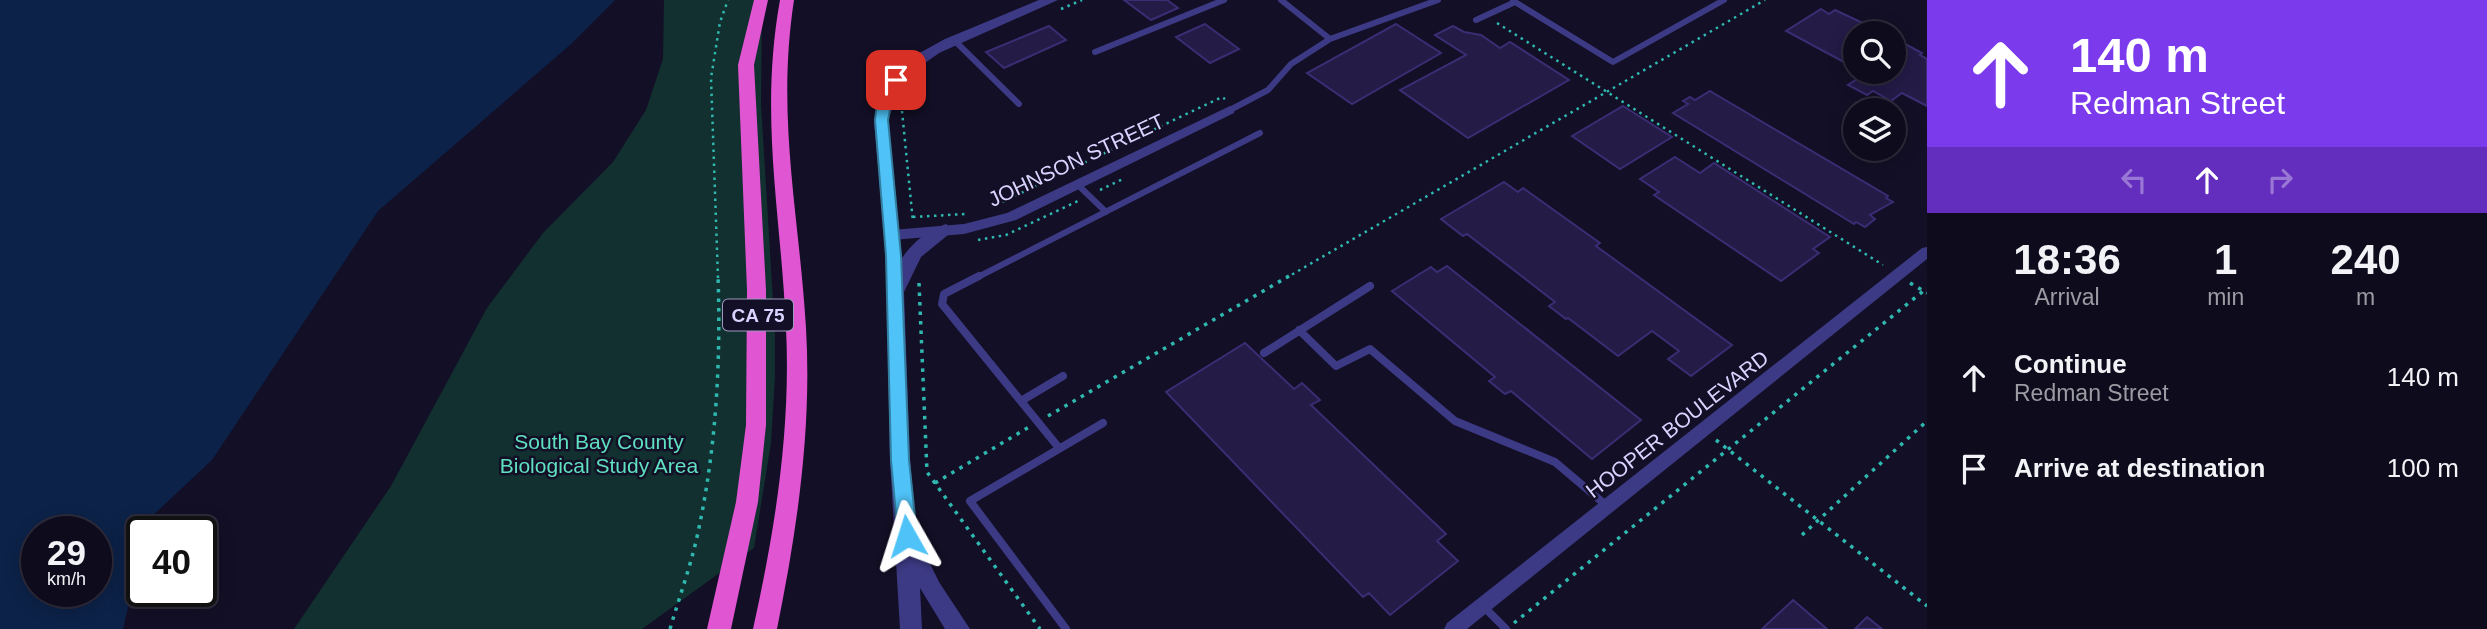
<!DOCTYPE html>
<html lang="en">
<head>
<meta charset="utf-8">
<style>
  :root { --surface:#0e0b1c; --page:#171425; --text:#f1f3f6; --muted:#9b9ba3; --line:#2e2b3b }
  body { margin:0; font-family:Arial,sans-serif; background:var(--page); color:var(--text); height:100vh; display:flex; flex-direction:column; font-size:26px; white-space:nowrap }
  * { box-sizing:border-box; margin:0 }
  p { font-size:23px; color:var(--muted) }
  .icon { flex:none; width:38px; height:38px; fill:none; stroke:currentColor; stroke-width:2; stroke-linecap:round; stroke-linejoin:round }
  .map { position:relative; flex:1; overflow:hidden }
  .drawer { display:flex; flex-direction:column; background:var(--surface); width:560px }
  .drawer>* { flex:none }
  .banner { background:#7c3aed; color:#fff; overflow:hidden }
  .tools { position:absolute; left:1843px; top:21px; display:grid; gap:14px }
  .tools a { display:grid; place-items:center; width:63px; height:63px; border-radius:50%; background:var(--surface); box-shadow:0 4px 18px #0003,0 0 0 2px var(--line); font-size:35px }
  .speed { position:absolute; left:21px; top:516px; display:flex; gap:14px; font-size:35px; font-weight:700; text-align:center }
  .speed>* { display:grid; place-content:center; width:91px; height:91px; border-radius:50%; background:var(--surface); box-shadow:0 4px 18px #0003,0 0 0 2px var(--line); line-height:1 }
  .speed small { font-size:18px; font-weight:400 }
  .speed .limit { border:4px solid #111; border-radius:10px; background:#fff; color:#111 }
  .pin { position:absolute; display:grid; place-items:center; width:60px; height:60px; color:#fff; margin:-30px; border-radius:14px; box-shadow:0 4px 10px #0006 }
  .me { position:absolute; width:77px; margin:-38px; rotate:354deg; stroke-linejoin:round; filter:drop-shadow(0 0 5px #0008) }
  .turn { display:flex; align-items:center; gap:24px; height:147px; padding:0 28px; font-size:32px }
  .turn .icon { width:91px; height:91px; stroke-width:2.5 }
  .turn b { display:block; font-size:49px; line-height:60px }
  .lanes { display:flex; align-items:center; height:66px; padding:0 28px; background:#0003; justify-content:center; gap:35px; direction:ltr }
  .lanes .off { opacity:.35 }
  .eta { display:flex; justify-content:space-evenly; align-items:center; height:119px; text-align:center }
  .eta b { font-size:42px; font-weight:700; line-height:49px }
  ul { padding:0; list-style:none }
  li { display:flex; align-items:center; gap:21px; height:91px; padding:0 28px }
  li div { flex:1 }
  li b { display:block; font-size:26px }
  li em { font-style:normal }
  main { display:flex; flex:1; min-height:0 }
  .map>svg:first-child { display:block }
  .green { fill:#12302f }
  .water { fill:#0c2248; fill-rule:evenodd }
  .building { fill:#241b47; stroke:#3b2d73; stroke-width:2 }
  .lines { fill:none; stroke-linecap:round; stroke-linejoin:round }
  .path-far1 { stroke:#2fb8b0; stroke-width:2.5; stroke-dasharray:2.5 4.5; stroke-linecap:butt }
  .path { stroke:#2fb8b0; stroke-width:3.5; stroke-dasharray:3.5 6; stroke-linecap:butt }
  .service-far1 { stroke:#3d3a85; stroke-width:6 }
  .service { stroke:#3d3a85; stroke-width:8 }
  .minor { fill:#3d3a85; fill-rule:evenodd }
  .tertiary { fill:#3d3a85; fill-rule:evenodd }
  .trunk { fill:#e055d1; fill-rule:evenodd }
  .route { fill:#4fc3f7; stroke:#337fa1; stroke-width:2 }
  .labels { text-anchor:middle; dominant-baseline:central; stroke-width:5; stroke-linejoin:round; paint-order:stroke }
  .shield { fill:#130f26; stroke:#9e99be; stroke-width:2 }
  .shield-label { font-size:19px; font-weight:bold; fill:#d9d4ff }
  .street-label { font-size:21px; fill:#d9d4ff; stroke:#130f26 }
  .park-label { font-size:21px; fill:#5fe0c0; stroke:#130f26 }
</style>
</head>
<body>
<main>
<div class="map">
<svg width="1927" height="629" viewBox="0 0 1927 629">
  <rect width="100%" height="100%" fill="#130f26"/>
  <path class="green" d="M664,0H762L761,104L775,334V376L771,443L754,548L642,629H294L391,486L487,308L543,233L613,162L646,110L663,59Z"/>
  <path class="water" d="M0,0H615L570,45L378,211L212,460L148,520L145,532H142V548L123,629H0ZM37,532H96V592H37Z"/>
  <path class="building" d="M1124,0H1167L1178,8L1151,20Z
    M1821,9L1829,14L1835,10L1884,33H1855V68L1786,31Z
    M1205,24L1239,49L1210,63L1176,37Z
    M1396,24L1441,53L1352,104L1307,73Z
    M1049,26L1066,40L1004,68L986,52Z
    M1453,26L1464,32L1481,35L1500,48L1510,42L1569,80L1468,138L1400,90L1466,55L1435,35Z
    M1894,38L1922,53L1920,55L1927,59V106L1902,93L1891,101L1873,91L1867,95L1848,85L1866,73L1863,72H1894Z
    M1710,91L1888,196L1886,198L1893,202L1870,215L1875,219L1865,227L1856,222L1854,224L1673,113L1688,104L1683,101L1690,97L1695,100Z
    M1623,106L1672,137L1620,169L1572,136Z
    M1675,157L1700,173L1714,163L1830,237L1813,249L1819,253L1781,281L1654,195L1659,192L1640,179Z
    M1504,182L1518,192L1523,188L1600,243L1596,246L1732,345L1691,376L1668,359L1679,351L1652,331L1618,356L1568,318L1566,319L1549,306L1555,302L1467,234L1463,236L1441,219Z
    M1447,266L1641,420L1592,459L1511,391L1505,394L1489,381L1495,377L1392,291L1431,267L1437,272Z
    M1245,343L1294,389L1302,383L1320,400L1311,405L1446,534L1437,541L1458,561L1390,615L1369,593L1363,597L1166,392Z
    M1793,600L1827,629H1762Z
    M1867,617L1882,629H1855Z"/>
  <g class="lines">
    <path class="path-far1" d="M1061,9L1082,0
      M1497,23L1883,265
      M902,111L913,222
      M1100,190L1125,178
      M996,205L1222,97L1225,99
      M913,217L965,214
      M978,240L1006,235L1078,201
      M718,278L711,78L720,22L728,0
      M1286,278L1765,0"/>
    <path class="path" d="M919,283L927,472L1040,629
      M1910,283L1927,293
      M1680,412L1687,418
      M1048,416L1289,276
      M1716,440L1927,606
      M935,483L1029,427
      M1802,535L1927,421
      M1514,623L1927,288
      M670,629C679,598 690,568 697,537C716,451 721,363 718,276"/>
    <path class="service-far1" d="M1281,0L1330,39
      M1515,2L1613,62L1724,0
      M1476,20L1515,2L1513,0
      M954,40L1019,104
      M1095,52L1224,0
      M1230,110L1268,90L1291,64L1330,39L1438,0
      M1078,185L1106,212
      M976,278L1260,133"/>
    <path class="service" d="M979,276L944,294L942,304L1059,448
      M1299,330L1336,366L1370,349L1455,421L1555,462L1607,506
      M1264,353L1370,286
      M1021,401L1063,376
      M1483,606L1506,629
      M1066,629L970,501L1103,423"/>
    <path class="minor" d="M1230,106L1234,107V113L1016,220L964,234L892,240L885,235L892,230L964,224L1007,213Z
      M1927,247V259L1467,629H1444L1447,623L1922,248Z"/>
    <path class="tertiary" d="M1039,0H1058L939,53L911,73L901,85L888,120L902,258C913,242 928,230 946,224L954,230L921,257L904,292L910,460L917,537L939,582L970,629H945L920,588L922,629H900L890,460L886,256L874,120L887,83L914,56L945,39Z"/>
    <path class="trunk" d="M754,0H768L754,65L766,290V425L758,502L731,629H707L736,502L746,425L747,290L738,65Z
      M780,0H794C776,117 799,213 806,328C812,430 797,530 777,629H753C775,530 791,430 786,328C781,213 759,117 780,0Z"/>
  </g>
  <path class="route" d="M896,76L903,80L891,104L888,120L901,256L909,460L917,536L914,542L907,545L901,542L898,536L891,460L886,256L875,120L877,104L891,77Z"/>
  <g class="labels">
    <rect class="shield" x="723" y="299.5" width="70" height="31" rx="5"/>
    <g class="shield-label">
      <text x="758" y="315">CA 75</text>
    </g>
    <g class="street-label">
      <text transform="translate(1076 160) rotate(-25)">JOHNSON STREET</text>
      <text transform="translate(1677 424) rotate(-38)">HOOPER BOULEVARD</text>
    </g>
    <g class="park-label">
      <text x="599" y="441">South Bay County<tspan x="599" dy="24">Biological Study Area</tspan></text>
    </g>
  </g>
</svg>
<div class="tools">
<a><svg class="icon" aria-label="search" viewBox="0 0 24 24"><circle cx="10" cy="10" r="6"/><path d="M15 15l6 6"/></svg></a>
<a><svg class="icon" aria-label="layers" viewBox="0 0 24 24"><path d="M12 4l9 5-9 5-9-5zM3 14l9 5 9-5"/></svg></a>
</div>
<div class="speed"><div>29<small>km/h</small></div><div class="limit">40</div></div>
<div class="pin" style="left:896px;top:80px;background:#d93025"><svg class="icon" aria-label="arrive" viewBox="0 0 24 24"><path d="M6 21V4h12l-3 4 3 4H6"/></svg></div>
<svg class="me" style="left:907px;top:536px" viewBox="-20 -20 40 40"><path d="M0-17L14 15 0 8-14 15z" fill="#4fc3f7" stroke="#fff" stroke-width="4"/></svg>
</div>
<section class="drawer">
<div class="banner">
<div class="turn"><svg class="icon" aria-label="ahead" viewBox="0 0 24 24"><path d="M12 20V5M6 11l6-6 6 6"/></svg><div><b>140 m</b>Redman Street</div></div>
<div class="lanes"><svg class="icon off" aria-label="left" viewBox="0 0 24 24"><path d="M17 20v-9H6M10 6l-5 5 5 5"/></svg><svg class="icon" aria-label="ahead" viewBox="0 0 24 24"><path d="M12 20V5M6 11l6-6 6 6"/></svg><svg class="icon off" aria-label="right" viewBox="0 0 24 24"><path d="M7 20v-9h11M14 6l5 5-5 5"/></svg></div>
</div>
<div class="eta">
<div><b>18:36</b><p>Arrival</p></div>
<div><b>1</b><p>min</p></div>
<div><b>240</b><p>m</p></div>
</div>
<ul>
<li><svg class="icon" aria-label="ahead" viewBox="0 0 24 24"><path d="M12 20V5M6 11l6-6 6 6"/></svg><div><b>Continue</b><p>Redman Street</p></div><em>140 m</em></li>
<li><svg class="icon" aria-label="arrive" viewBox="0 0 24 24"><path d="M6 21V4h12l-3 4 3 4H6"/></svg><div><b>Arrive at destination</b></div><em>100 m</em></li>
</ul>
</section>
</main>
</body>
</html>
